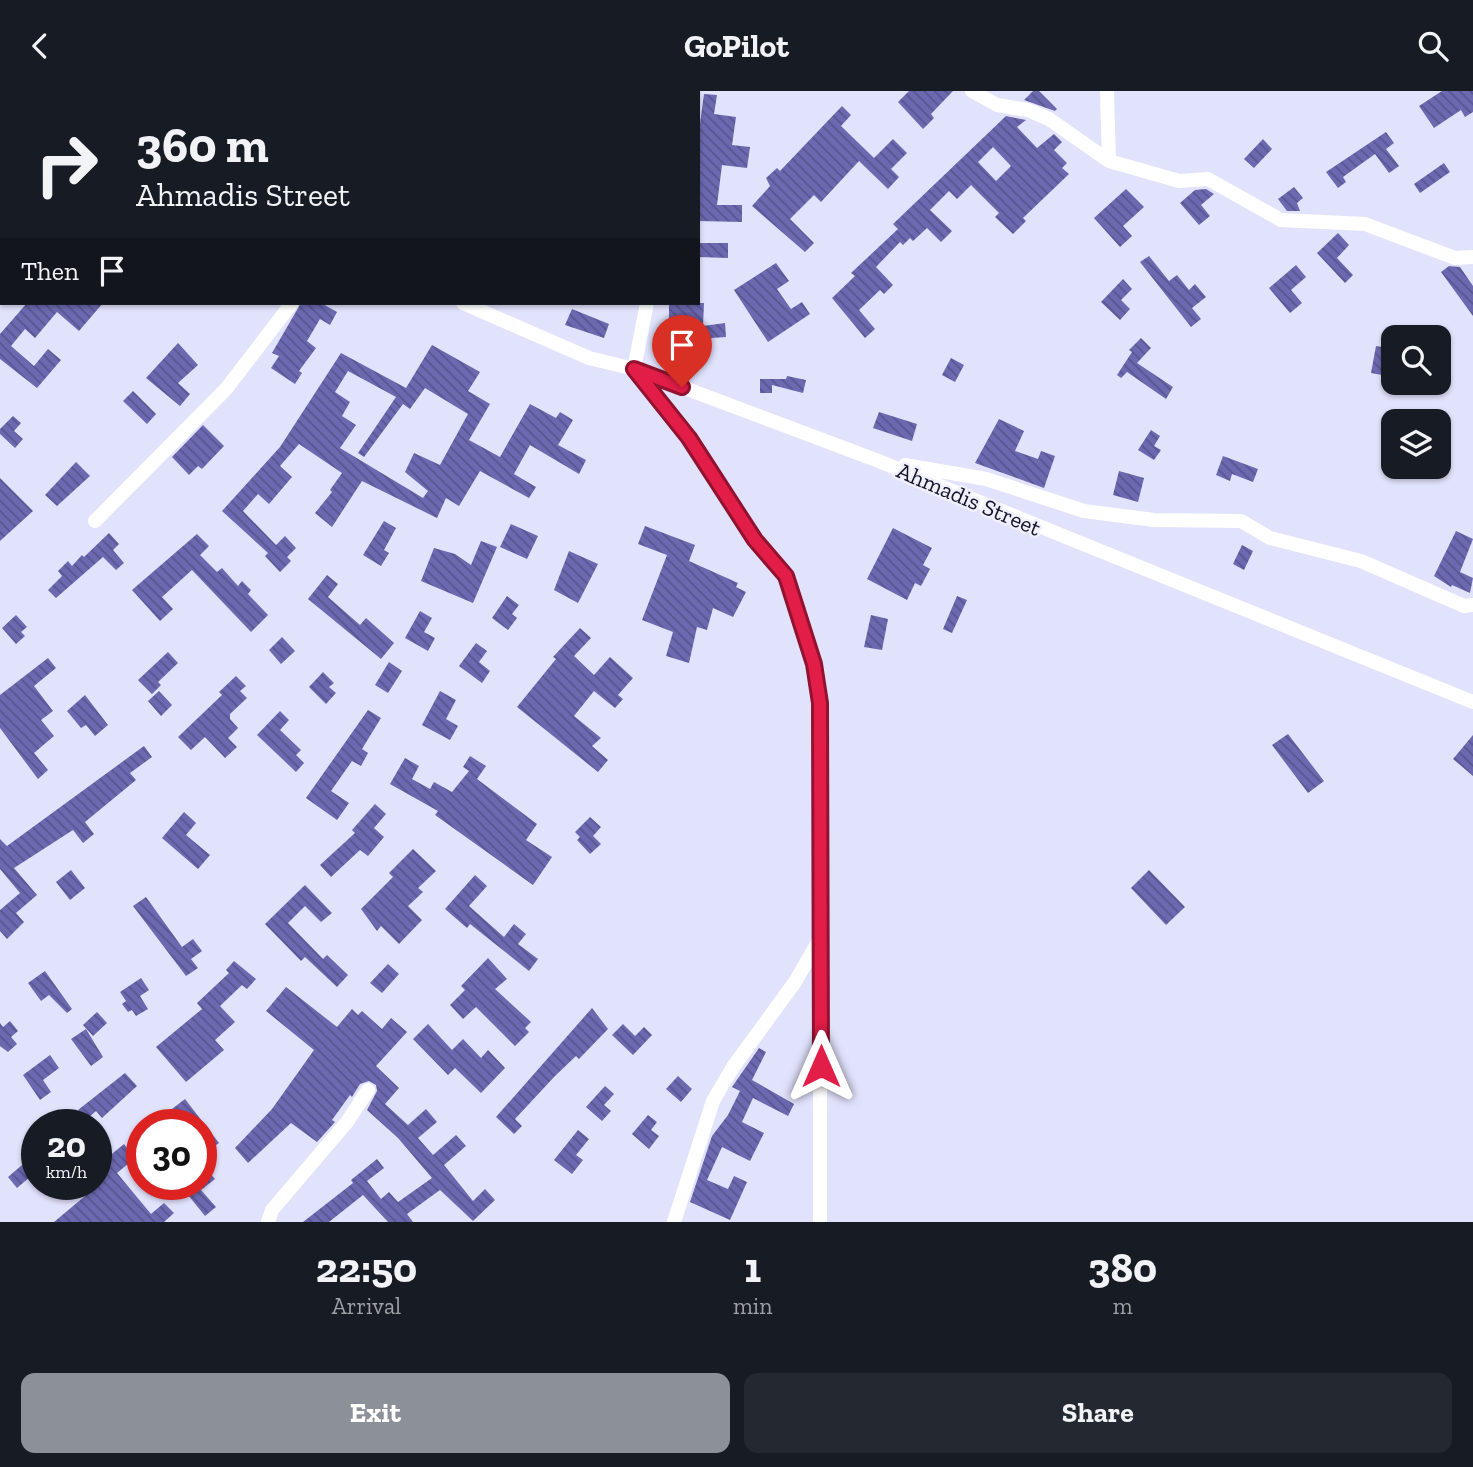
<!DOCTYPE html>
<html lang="en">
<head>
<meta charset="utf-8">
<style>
  :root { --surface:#171b24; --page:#242831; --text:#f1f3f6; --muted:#9ea1a6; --accent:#8c9099 }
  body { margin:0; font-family:"Zilla Slab",serif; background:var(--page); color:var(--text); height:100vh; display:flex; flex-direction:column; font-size:26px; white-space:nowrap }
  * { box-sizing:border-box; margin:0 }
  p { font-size:23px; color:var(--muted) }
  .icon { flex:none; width:38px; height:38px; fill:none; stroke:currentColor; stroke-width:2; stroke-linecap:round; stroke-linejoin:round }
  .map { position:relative; height:1131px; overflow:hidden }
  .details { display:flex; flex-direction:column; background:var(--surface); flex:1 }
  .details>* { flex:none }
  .top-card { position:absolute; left:0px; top:0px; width:700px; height:214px; box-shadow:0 2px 5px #0004; background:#171b24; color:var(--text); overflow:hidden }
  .fabs { position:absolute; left:1381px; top:234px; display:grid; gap:14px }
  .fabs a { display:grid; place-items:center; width:70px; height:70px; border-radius:14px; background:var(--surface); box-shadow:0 2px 5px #0004; font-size:35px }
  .speed { position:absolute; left:21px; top:1018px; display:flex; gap:14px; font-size:35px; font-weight:700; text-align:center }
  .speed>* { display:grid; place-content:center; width:91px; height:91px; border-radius:50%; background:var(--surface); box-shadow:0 2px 5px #0004; line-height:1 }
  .speed small { font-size:18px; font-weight:400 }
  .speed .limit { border:10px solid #d22; background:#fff; color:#111 }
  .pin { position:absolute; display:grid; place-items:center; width:60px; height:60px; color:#fff; margin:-72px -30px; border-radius:50% 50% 50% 0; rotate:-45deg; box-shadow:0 0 7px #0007 }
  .pin .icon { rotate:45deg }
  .me { position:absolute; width:77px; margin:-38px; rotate:0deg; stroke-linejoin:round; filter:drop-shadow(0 0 5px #0008) }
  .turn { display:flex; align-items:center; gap:24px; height:147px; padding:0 21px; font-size:32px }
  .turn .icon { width:91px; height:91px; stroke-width:2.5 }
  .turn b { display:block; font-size:49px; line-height:60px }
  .then { display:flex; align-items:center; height:66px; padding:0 21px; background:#0003; gap:14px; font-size:26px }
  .eta { display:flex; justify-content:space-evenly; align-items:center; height:119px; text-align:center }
  .eta b { font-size:42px; font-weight:700; line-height:49px }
  .cta { display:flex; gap:14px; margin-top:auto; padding:14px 21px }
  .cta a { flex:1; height:80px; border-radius:14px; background:var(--accent); color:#fff; font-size:28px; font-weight:700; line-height:80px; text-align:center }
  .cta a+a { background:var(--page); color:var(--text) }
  header { display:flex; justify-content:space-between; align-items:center; height:91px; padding:0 21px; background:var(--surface); font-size:32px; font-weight:700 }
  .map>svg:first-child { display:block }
  .building { fill:url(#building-back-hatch); fill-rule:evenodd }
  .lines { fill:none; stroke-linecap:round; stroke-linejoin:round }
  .street { stroke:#fff; stroke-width:14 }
  .route-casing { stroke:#92132f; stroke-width:18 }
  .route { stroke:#e11d48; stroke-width:12 }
  .labels { text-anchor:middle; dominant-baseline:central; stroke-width:5; stroke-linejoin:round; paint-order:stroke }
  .street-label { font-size:23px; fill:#151329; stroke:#f0f0fd }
</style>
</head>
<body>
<header><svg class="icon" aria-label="back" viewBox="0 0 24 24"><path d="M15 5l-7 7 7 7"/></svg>GoPilot<svg class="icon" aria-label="search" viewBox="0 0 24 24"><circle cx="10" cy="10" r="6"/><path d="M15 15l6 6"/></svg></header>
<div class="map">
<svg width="1473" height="1131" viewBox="0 0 1473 1131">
  <defs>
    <pattern id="building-back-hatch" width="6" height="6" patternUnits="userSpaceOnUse" patternTransform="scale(1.75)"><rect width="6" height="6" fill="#6d69b1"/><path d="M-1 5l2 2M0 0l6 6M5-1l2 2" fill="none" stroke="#585590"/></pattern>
  </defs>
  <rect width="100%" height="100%" fill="#e1e2fc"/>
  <path class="building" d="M909,0H953L931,23L934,27L923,38L898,11Z
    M1033,0H1039L1057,18L1055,20L1024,9Z
    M1442,0H1473V21L1465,26L1461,19L1434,37L1419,15Z
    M704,3L717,4L714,23L736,26L732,54L750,56L747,77L722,74L717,114H742V131L698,130V47Z
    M842,15L851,24L841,35L874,67L893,48L907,62L891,78L899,86L888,98L859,70L821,111L814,104L790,128L814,152L805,161L752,115L770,95L766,87L777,77L780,80Z
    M1006,25L1026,29L1017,36L1037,57L1054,43L1062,51L1054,59L1067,72L1062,77L1069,83L1023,127L1026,130L1013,143L995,126L999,122L971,94L957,108L949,100L930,119L952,140L941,151L927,137L913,150L910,147L903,154L900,151L876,176L893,194L884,203L880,199L859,219L875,238L865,247L832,207L855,185L851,182L898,138L893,133ZM993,56L1011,75L996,90L978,71Z
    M1386,41L1394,52L1386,58L1399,75L1389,82L1375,63L1343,86L1346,91L1338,97L1326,81Z
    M1263,48L1272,58L1254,77L1244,68Z
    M1444,72L1450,81L1420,102L1414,93Z
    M1294,96L1303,107L1297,112L1300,120H1287L1278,108Z
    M1126,98L1144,116L1123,135L1132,145L1120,156L1094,127Z
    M1206,98L1214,103L1201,114L1210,125L1199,134L1180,112L1195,99Z
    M1338,142L1349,154L1337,167L1353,184L1345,192L1317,162Z
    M698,152H728V167L698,166Z
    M1149,165L1169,190L1177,184L1189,199L1195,193L1206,206L1192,217L1201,228L1191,236L1140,171Z
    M776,172L789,190L777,198L791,218L802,211L810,223L768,251L734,199Z
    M1296,174L1306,186L1291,199L1302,212L1290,222L1269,197Z
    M1449,175L1460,176L1473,195V225L1441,181Z
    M1123,188L1132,198L1121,209L1130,218L1120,229L1101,211Z
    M27,212H103L79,240L57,221L35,247L25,238L11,255L34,275L48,258L61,269L37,297L0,268V243Z
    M301,212H321L337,221L330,234L320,228L307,250L316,257L299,280L302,282L295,293L271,277L279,265L272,262Z
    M669,212H704L703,235L725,232L726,246L698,248L699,239L669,238Z
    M572,218L609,233L604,247L565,234Z
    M1141,247L1151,257L1137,272L1173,296L1166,308L1127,281L1121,287L1117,284L1132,261L1129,259Z
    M178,252L198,274L178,292L190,303L180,315L146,287Z
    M432,254L480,281L468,300L490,313L469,349L500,366L530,313L556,327L560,321L573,329L558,354L586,369L579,383L530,354L514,383L536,396L529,407L480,380L459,415L446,407L437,427L362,390L332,436L315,422L332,401L330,399L342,382L299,353L280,375L292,386L269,413L258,403L243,420L276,454L285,445L296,457L287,466L291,470L280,481L265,465L268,462L222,420L280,356L341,262L406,297ZM348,280L396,306L358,362L364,366L403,313L410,318L425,297L468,323L440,374L414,362L405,381L428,400L423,407L340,357L356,334L342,325L350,311L335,301Z
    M1376,255L1393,258V286L1371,282Z
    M951,267L964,274L955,291L942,284Z
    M787,285L806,289L803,302L772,294V302H760V288H786Z
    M133,300L156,323L147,333L123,310Z
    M879,321L917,333L912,350L873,337Z
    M13,325L21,332L14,340L23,348L15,357L0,343V338Z
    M999,328L1024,340L1015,360L1038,368L1041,360L1055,365L1044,397L975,372Z
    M203,334L224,355L202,378L198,375L189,384L172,366Z
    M1151,339L1160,345L1154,355L1161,359L1154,369L1138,359Z
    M1223,365L1258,378L1253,391L1232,383L1230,390L1216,384Z
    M76,371L90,385L57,415L45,404Z
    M1119,380L1144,387L1138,411L1113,404Z
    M0,387L33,420L0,450Z
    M384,430L396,437L384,459L389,462L381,475L363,464Z
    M511,433L538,445L527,468L500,456Z
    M645,435L695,454L689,470L738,492L736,496L746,501L733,526L713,517L707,539L697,536L689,572L666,565L673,541L642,529L667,464L638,453Z
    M893,437L932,457L923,474L930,478L921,495L915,492L907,509L867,488Z
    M1456,440L1473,448L1460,481L1473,487L1470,502L1452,494L1451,496L1434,485Z
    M109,442L119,453L113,459L124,472L116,479L103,466L56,507L48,499L62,485L58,480L68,470L72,475L82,464L84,466Z
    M197,443L209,455L200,464L217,481L222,477L238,495L242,490L251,499L248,503L268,524L251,541L192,479L162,506L173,518L160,530L132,499Z
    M481,450L497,456L473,512L421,490L434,457L455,463L471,474Z
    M1242,454L1253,460L1244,479L1233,473Z
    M569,460L598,473L578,512L554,499Z
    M327,484L338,493L328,506L360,534L366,527L394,552L381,568L308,508Z
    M507,505L519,514L512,523L517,527L508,539L492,527Z
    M957,505L967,509L952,542L943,538Z
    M420,520L432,527L424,541L435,547L428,560L405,547Z
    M16,524L27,536L21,541L25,545L16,553L2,537Z
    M871,524L888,528L882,559L864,556Z
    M580,537L591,547L574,565L594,584L610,566L633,587L618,604L623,608L615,617L594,600L574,625L601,647L592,655L608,669L598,681L517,616L556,568L553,566Z
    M282,546L295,560L281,573L269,559Z
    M476,552L487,560L479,571L490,580L482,592L459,575Z
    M168,561L178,572L158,591L161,594L152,603L138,589Z
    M48,567L56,577L34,595L53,620L41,629L54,645L34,662L48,679L38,688L0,637V604Z
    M389,571L402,580L388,602L375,594Z
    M323,581L334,592L329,596L336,602L326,613L309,596Z
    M236,585L246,595L240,600L247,607L230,623V628L238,637L228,647L237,656L225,667L205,646L191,659L178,646L222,604L219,601Z
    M159,600L172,614L161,625L148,610Z
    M440,600L456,609L446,628L458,635L450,649L422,634Z
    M85,604L108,634L95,645L86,634L81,637L67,620Z
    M368,619L381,627L362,658L368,662L361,675L352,670L331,700L349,712L337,729L306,707Z
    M280,620L289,629L280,639L301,659L296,664L304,672L296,681L257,644Z
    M1288,643L1324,690L1308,702L1272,654Z
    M1473,644V685L1453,668Z
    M144,655L152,666L130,682L136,689L85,731L94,743L83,752L73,739L14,777L37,804L16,822L24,831L7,848L0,840V819L20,802L0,778V748L7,755Z
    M470,665L486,675L477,688L537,733L526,749L552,766L533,794L435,724L438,720L390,693L405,667L419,675L412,688L430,698L434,691L452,701L469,680L463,676Z
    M375,713L386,723L374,737L384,746L368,765L360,759L331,786L320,774L355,742L352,739Z
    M184,721L196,732L186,744L210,764L198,778L162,747Z
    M590,726L601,736L593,745L601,753L590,763L577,749L580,746L575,741Z
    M413,758L436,780L418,797L423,801L408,815L422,829L399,853L381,835L377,840L361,818L393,786L389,782Z
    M71,779L85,797L70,809L56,791Z
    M1149,779L1185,816L1166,834L1131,797Z
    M475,784L487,795L469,815L504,846L514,833L526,843L518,853L538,868L529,880L470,833L467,837L445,818Z
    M305,794L332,822L321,831L305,815L288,832L323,868L327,864L348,884L337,896L305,866L301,870L265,833Z
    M146,806L182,856L193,848L202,860L191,868L198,877L186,885L133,815Z
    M488,867L507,888L495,898L531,931L525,937L529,941L515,955L476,916L463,928L450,914L465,899L461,895Z
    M234,870L256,888L247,898L242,894L220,915L235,931L215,949L224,959L186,991L156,956L202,918L197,912L229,882L226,879Z
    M388,873L399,883L382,902L370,892Z
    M45,880L72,918L67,922L49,904L41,910L28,892Z
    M141,887L149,899L140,905L148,918L136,925L132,919L128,921L122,913L126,910L120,901Z
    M286,896L337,936L352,918L358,924L362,920L382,938L391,927L407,941L376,975L399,997L385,1013L408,1034L426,1018L437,1031L418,1047L433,1064L456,1044L466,1055L444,1074L473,1110L485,1098L495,1109L473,1130L440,1099L407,1123L413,1131H388L363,1104L329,1131H303L353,1092L351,1089L377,1068L384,1077L367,1090L381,1108L389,1101L398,1111L432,1087L398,1047L367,1019L377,1000L376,994L369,990L360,993L352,1006L350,1004L332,1029L335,1031L317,1051L291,1032L248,1072L235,1057L272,1018L314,959L266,920Z
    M592,917L608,938L579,968L576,965L555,985L515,1028L522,1035L514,1043L496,1026Z
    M97,921L107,932L93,945L83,934Z
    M10,930L18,940L11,946L17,953L8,961L0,955V932L3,936Z
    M428,933L452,959L463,948L481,967L488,959L505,977L481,1002L455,977L448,984L413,948Z
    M623,933L635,945L644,936L652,944L633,964L612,944Z
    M86,938L103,966L91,975L71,948Z
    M759,957L766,961L752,989L794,1013L788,1025L753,1007L742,1031L764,1042L750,1070L722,1056L707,1089L728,1098L734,1085L747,1091L730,1129L690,1111L712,1045L728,1024L740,1000L732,996Z
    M50,964L59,977L43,989L51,1001L40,1009L23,984Z
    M125,982L137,995L102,1027L96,1020L87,1028L78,1019Z
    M678,985L692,998L681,1011L666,998Z
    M605,995L614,1003L604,1014L611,1020L602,1030L586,1016Z
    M185,1008L219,1052L201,1065V1034H184L180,1029L173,1034H151Z
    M648,1024L657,1031L651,1039L659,1045L649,1058L632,1043Z
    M578,1039L589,1048L576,1064L583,1069L572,1083L554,1069Z
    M124,1053L135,1067L117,1082L151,1123L164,1112L174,1122L164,1131H54L103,1090L96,1082V1076Z
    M29,1068L37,1080L17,1097L8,1086Z
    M207,1079L215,1088L201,1099L216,1116L205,1125L184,1099L189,1094H197L201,1099V1084Z"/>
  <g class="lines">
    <path class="street" d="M972,0L997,14L1028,19L1049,28L1109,70L1179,90L1208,88L1281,129L1365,133L1455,167L1473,166
      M1107,0L1109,70
      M688,2V0
      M0,46L2,47
      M463,212L589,267L634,278L876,369L1473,611
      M634,278L647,212
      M636,280L689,347L755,449L786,485L814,573L820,612V1131
      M905,374L986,388L1084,420L1154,429L1241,430L1270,447L1361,470L1464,515L1473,514
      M95,430L226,298L292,212
      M268,1131L272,1119L347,1031L368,999
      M674,1131L713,1010L733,976L795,891L821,846"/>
  </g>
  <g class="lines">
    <g class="route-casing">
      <path id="route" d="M682,296L634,278L689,347L755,449L786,485L814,573L820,612L821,975"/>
    </g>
    <use href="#route" class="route"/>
  </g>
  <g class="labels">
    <g class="street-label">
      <text transform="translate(969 408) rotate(23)">Ahmadis Street</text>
    </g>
  </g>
</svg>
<div class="fabs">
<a><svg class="icon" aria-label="search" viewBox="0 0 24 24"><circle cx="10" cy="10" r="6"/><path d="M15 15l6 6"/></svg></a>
<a><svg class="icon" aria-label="layers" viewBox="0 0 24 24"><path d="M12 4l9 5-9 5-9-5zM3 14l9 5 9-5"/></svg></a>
</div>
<div class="speed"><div>20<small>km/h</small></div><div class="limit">30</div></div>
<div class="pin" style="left:682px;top:296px;background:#d93025"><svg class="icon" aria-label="arrive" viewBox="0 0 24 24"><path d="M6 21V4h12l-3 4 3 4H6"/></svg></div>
<svg class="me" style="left:821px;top:975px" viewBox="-20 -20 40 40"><path d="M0-17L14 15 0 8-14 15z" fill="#e11d48" stroke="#fff" stroke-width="4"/></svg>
<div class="top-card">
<div class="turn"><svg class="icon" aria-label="right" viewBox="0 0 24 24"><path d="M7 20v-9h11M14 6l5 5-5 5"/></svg><div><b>360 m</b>Ahmadis Street</div></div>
<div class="then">Then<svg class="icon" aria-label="arrive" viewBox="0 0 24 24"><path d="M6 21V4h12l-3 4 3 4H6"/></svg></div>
</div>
</div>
<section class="details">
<div class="eta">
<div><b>22:50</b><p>Arrival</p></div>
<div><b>1</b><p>min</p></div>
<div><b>380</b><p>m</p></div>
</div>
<div class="cta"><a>Exit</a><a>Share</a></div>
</section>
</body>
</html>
